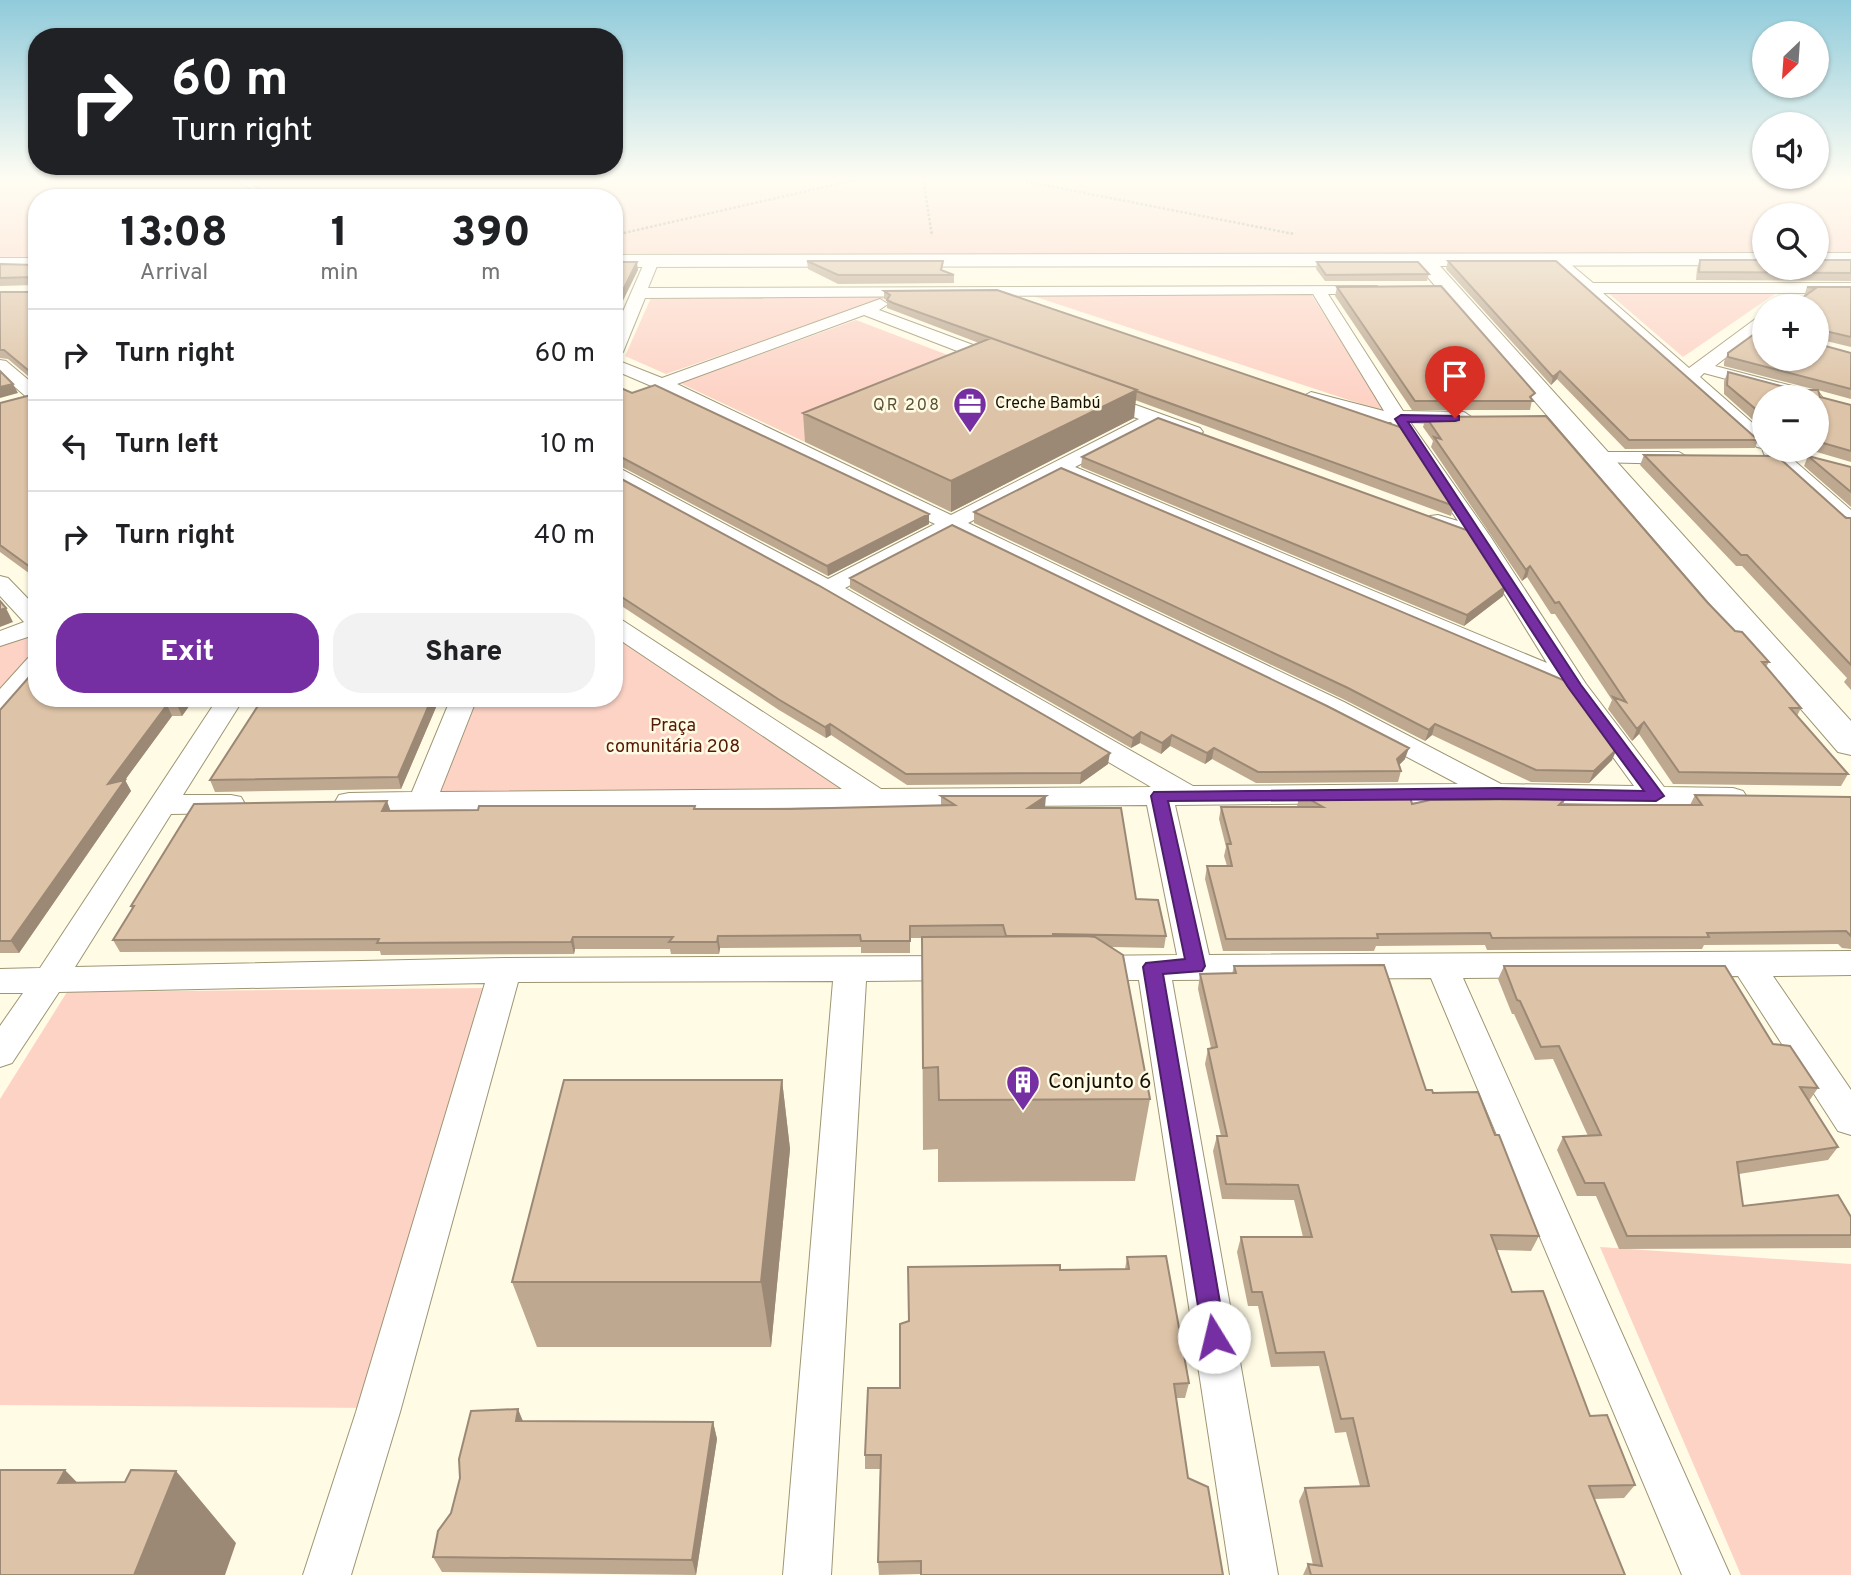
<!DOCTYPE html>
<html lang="en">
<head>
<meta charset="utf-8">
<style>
  :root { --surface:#fff; --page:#f2f2f2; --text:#202124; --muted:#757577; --line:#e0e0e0; --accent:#762fa2 }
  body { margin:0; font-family:Overpass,sans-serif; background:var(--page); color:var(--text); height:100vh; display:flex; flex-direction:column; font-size:26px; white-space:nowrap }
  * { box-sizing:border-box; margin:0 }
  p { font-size:23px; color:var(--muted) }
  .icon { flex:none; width:38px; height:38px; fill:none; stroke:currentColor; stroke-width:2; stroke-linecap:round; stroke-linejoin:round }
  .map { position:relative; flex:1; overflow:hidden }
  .sheet { position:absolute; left:28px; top:189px; width:595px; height:518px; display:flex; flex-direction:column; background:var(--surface); border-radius:28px; box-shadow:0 2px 5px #0004 }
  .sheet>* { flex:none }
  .hud { position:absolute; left:28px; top:28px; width:595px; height:147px; border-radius:28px; box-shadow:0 2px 5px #0004; background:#202124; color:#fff; overflow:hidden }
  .needle { width:46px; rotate:205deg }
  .tools { position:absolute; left:1752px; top:21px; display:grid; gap:14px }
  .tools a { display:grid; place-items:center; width:77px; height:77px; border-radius:50%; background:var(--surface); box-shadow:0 2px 5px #0004; font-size:35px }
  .pin { position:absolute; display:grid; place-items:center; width:60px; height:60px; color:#fff; margin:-72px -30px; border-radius:50% 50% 50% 0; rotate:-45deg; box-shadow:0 0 7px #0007 }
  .pin .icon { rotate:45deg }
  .me { position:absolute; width:77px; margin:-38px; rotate:351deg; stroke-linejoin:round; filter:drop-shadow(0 0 5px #0008) }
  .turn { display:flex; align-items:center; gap:24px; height:147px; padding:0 28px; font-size:32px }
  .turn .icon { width:91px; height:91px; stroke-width:2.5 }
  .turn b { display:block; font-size:49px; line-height:60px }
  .eta { display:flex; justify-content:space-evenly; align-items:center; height:119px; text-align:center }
  .eta b { font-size:42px; font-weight:800; line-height:49px }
  .primary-button { display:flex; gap:14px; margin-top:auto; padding:14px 28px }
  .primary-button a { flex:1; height:80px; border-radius:28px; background:var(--accent); color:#fff; font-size:28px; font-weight:800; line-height:80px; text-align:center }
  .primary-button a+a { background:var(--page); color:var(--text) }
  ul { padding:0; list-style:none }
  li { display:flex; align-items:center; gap:21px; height:91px; padding:0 28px; border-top:2px solid var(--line) }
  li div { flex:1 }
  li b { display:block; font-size:26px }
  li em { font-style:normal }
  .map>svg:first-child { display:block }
  .green { fill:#fdd3c6 }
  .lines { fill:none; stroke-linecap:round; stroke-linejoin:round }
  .lane-casing { stroke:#9d9674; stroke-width:2 }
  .street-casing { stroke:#9d9674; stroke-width:2 }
  .secondary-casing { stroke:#9d9674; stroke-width:2 }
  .path { stroke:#9c9887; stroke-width:2.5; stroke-dasharray:2.5 2; stroke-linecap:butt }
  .lane { fill:#fff; fill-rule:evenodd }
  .street { fill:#fff; fill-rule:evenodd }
  .secondary { fill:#fff; fill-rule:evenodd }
  .wall { fill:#bea890 }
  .shaded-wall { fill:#9b8875 }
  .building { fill:#ddc3a7; stroke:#9b8875; stroke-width:2 }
  .route { fill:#762fa2; stroke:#4d1f69; stroke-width:2 }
  .labels { text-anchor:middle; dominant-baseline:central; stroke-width:5; stroke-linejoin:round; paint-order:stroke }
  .far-poi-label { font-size:16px; fill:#120f04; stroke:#fffbe5; text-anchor:start }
  .far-neighbourhood-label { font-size:16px; letter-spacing:2px; fill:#585132; stroke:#fffbe5 }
  .park-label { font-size:18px; fill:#541a05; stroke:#fffbe5 }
  .near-poi-label { font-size:21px; fill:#120f04; stroke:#fffbe5; text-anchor:start }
</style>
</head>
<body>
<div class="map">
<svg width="1851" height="1575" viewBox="0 0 1851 1575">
  <rect width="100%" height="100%" fill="#fffbe5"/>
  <path class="green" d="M0,178H1851V257H1817L1816,215H1764V258L614,259V198H37V263L0,264Z
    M1309,291L1388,413L1024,293Z
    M1606,291H1779L1683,357Z
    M889,297L666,374L625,356L651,298Z
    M856,320L982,368L805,442L680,383Z
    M614,618L903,803L417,805L462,698H614Z
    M37,628V657L0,697V642Z
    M487,988L368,1408L0,1405V1099L67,992Z
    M1600,1247L1851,1264V1575H1741Z"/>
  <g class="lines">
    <g class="lane-casing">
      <path id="lane" d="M233,178H241L274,198H266Z"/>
    </g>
    <g class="street-casing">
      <path id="street" d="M1557,256L1562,257L1593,283H1851V293H1603L1689,368L1758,317L1764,315V328L1715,366L1819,393L1822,397L1819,401L1816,402V397H1793L1704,373L1700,377L1764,433V450H1782L1851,510V527L1843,526L1764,454L1762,448L1757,447L1552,263L1550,260Z
        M652,257L659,261L648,288L1377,286L1380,289L1377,292L1372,294H1328L1403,411L1464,412L1473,418L1464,424L1410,422L1490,536L1586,684L1664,787L1733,788L1743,791L1747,797L1743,803L1733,806L1498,802L1175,805L1209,955L1851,951V975L1773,976L1851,1090V1135L1838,1131L1738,976L1463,978L1730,1575H1682L1431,978L1172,980L1278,1575H1230L1139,980H1087L1075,977L1071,968L1075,959L1087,956L1177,955L1147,805L349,811L339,809L335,802L339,795L349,793L412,792L451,698H477L440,792L842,789L614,636V618L622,620L881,789L1151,787L820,593L614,481V467L621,469L828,579L935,524L656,388L614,370V359L662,378L880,299L888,304L879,310L1008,358L1011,362L1002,367L996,366L864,315L677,384L951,515L1139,419L1093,402L1090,398L1099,393L1105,394L1200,428L1203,432L1193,438L1155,425L1075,467L1547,663L1471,540L1430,526L1427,521L1430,516L1438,515L1458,521L1391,422H1378L1305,401L1302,397L1311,392L1384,411L1313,294L645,298L623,352L614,357V332L645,261ZM1060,475L1493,656L1565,691L1634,786L1501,784L1344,702L968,523ZM952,532L1326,714L1458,784L1193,786L845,588Z
        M0,360L6,361L37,387V402L31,401L0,374Z
        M1600,452H1679L1689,458L1679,464L1593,462L1590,458Z
        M0,576L8,578L37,608V634L0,646V631L24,622L0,596Z
        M37,656V679L9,710L0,713V689L28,658Z
        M218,698H244L183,795H231L241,797L245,804L241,811L231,813L171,814L75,967L505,958L959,956L971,959L975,968L971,977L959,980L866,981L831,1575H783L833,981L518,982L400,1412L351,1575H303L356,1412L485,983L59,992L12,1063L0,1067V1026L23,993H0V969L40,968Z"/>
    </g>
    <g class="secondary-casing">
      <path id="secondary" d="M1764,253V265L1440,266L1851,721V755L1838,752L1418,266L614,267V255Z
        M1816,253H1851V265H1816Z
        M0,258H37V270H0Z"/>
    </g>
    <path class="path" d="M923,178L932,236
      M1008,178L1294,234
      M615,235L864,178"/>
    <use href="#lane" class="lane"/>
    <use href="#street" class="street"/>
    <use href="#secondary" class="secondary"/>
  </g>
  <path class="wall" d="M1700,260H1851V281L1696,280L1697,268Z
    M807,261L942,271L954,275V283L838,284L808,269Z
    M1448,261L1758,440L1755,448L1625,449L1557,379L1551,385L1446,269Z
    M1317,262L1429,274L1427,281H1325L1316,269Z
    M37,263V579L0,552V403L35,394V382L8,359L0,358V292H33L36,290L35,285L0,286V264L34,265Z
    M1337,287L1532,400L1530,410H1412L1335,296Z
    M1807,287H1851V347L1818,339V344L1851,353V399L1818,390L1820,397L1851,405V462L1810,450H1816V397H1764V430L1724,394V381L1728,372L1796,390H1817L1724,366V362L1728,353L1806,296H1804Z
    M884,291L1454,506L1451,516L1135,400L1134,418L951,512L805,442L803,413L979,343L887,308V300L884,299Z
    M614,385L929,514V524L828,576L622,467L614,465Z
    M1426,417L1707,602L1735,631L1769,662L1766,667L1801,708L1797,716L1848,774L1841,786L1673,784L1639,734L1632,741L1608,709L1612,700L1555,614H1551L1527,577L1522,581L1431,447L1433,441L1423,427Z
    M1644,455L1851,518V690L1844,682L1847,678L1742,566H1736L1640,465Z
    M1808,456L1851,467V507L1804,466Z
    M1082,457L1506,586L1503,596L1464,626L1081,467Z
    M614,475L1108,764L1080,784L907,785L831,735L826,738L779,710L614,601Z
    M974,512L1612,760L1589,783L1531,782L1432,735L1425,741L1345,700L974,523Z
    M850,578L1405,759L1399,765L1401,771L1398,782L1256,783L1212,759L1205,764L1170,746L1161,754L1140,743L1131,748L850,588Z
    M37,698H195L182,716H172L125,780L131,791L19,953H0V710Z
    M440,698L401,789L215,792L210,780Z
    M1300,794L1412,804L1565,799L1563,805H1690L1695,795L1851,797V949L1842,948L1838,944L1704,945L1702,949L1487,950L1485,945L1376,946L1374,951H1223L1205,879L1207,866H1227L1224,856L1226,847L1219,819L1221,807H1299L1297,806Z
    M941,796L1045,807L1044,808L1136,899L1166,936L1164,948L1111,947L1150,1099L1135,1181L938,1182V1149L923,1150L922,938H910V953H861V947L720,948L719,954H671L670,949H575L574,954L381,955L380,951L120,952L113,940L132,909L131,906L390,810L790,809L941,806Z
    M1234,966L1426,1090L1433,1093L1495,1135L1539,1236L1531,1251L1496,1250L1512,1292L1635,1485L1624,1498L1594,1499L1625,1575H1303L1308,1564L1313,1565L1299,1501L1305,1488L1360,1486L1346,1432L1335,1433L1319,1366L1271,1367L1258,1306H1248L1237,1252L1241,1237H1303L1294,1200L1222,1199L1213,1151L1217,1136H1221L1205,1064L1208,1049L1211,1048L1198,989L1200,974H1232Z
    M1504,966L1773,1044L1818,1088L1809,1101L1838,1147L1828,1160L1739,1174L1743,1206L1851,1217V1248L1619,1249L1596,1196H1577L1557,1150L1563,1137L1588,1136L1553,1059L1535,1060L1514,1014H1512L1498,979Z
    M782,1080L790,1149L771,1347H537L512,1282Z
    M1127,1257L1189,1383L1185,1398H1176L921,1574L879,1575L878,1562L880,1469H865V1455L900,1388L1060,1270L1125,1269Z
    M523,1421L713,1422L717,1439L696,1575L442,1572L433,1557Z"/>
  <path class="shaded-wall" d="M637,262L638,270L614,319V308Z
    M1560,371L1557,379L1551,385L1553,377Z
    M13,384L18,393L0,398V387Z
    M1137,390L1134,418L951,512V481Z
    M929,514V524L828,576L827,566Z
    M1530,566L1527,577L1522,581L1526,570Z
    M1506,586L1503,596L1464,626L1467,615Z
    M6,608L13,622L0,627V610Z
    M182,698H195L182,716L177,705Z
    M432,698H440L401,789L398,777Z
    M167,705L172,716L114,795L108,784Z
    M1644,722L1639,734L1632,741L1637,729Z
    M830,724L831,735L826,738L825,727Z
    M1435,724L1432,735L1425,741L1429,730Z
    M1141,732L1140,743L1131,748L1133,738Z
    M1172,735L1170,746L1161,754L1162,743Z
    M1214,748L1212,759L1205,764L1207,753Z
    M1409,748L1405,759L1394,770L1397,759Z
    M1617,749L1612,760L1589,783L1594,771Z
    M1110,753L1108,764L1080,784L1081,773Z
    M125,780L131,791L19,953L11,941Z
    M1046,796L1045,807L1027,820L1028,808Z
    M387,801L391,812L382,811Z
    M718,936L720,948L719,954L717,942Z
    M573,937L575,949L574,954L571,942Z
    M782,1080L790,1149L771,1347L761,1282Z
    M518,1409L525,1426L516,1421Z
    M713,1422L717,1439L696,1575L692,1560Z
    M65,1470L134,1541L58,1483Z
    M176,1471L236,1543L225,1575H134Z"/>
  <path class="building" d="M1816,256L1819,260H1851V273L1699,272L1700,260H1764V268H1816Z
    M807,261H943L941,270L954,275H838Z
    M1448,261H1556L1758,440H1629L1560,371L1553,377Z
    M614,262H637L614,308Z
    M1317,262H1418L1429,274L1326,275Z
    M37,263V572L0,545V403L35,394V376L4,350H0V292H33L36,290L33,277L0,278V264L34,265Z
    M1441,286L1535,393L1530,397L1533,401H1415L1337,287Z
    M1807,287H1851V337L1821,330L1817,332L1818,344L1851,353V389L1728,357V353L1764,327V359H1816V306H1791L1816,288Z
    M997,290L1400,427L1454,506L1136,391L1137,390L893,303L887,300L890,295L884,291Z
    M991,338L1137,390L951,481L803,413Z
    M0,371L13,384L0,387Z
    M1728,372L1796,390H1818L1820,397L1851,405V451L1816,441V397H1764V416L1727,385Z
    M614,385L632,393L655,385L929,514L827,566L621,457L614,456Z
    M1546,416L1707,602L1735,631L1742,632L1769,662H1762L1801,708H1790L1848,774L1679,772L1644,722L1637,729L1613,697L1626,702L1559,602L1555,603L1530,566L1526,570L1434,437L1441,439L1426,417Z
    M1158,418L1472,532L1506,586L1467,615L1082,457Z
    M1644,455L1777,456L1846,518H1851V665L1747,555H1741Z
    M1808,456L1851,467V492Z
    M1061,468L1568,682L1617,749L1594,771L1536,770L1435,724L1429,730L1348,688L974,512Z
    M614,475L818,585L1110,753L1081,773L906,774L830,724L825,727L778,699L614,592Z
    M952,525L1327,706L1409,748L1397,759L1401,771L1258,772L1214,748L1207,753L1172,735L1162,743L1141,732L1133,738L850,578Z
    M0,601L6,608L0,610Z
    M37,668V698H182L177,705H167L108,784L125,780L11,941H0V710Z
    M263,698H432L398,777L210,780Z
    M1409,793L1412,804L1430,800L1565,799L1559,805H1702L1695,795L1851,797V936L1846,931L1707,933L1709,937L1492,938L1490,933L1377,934L1378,938L1226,939L1207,866H1232L1227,844H1231L1221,807H1323L1300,794Z
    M941,796H1046L1028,808H1121L1136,899L1158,900L1166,936L1053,934V936H1006L1003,925L910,926V941H861L860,935L718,936L717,942H669L673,937H573L571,942L377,943L379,939L113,940L134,906H131L194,804L387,801L382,811L478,810L479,806H695L694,809H790L955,805Z
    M1086,936L1095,937L1123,955L1150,1099L939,1100L938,1067L923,1068L922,937Z
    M1384,965L1426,1090H1432L1433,1093L1478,1092L1495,1135H1499L1539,1236L1491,1235L1512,1292L1543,1291L1590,1416L1607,1415L1635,1485L1589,1486L1625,1575H1311L1308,1564L1322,1566L1305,1488L1369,1486L1353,1418L1341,1419L1324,1352L1276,1353L1262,1292H1252L1241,1237H1312L1298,1185L1226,1184L1217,1136H1227L1208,1049L1217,1047L1200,974L1236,973L1234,966Z
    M1504,966H1725L1773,1044L1790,1046L1818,1088L1800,1087L1838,1147L1737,1162L1743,1206L1838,1195L1851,1217V1235L1627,1236L1604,1183H1585L1563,1137L1601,1135L1559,1046L1541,1047L1520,1001L1517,1000Z
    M564,1080H782L761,1282H512Z
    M1166,1256L1189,1383L1174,1384L1188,1478L1208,1487L1223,1575H921V1561L878,1562L881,1455H865L868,1388H900V1324L909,1321L908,1267L1060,1265V1270L1129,1269L1127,1257Z
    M518,1409L516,1421L713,1422L692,1560L433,1557L438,1531L451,1513L460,1478L459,1459L471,1411Z
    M0,1470H65L58,1483L125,1482L131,1470L176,1471L134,1575H0Z"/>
  <linearGradient id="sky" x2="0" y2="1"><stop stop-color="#90cbdb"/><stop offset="0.45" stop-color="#fffdf3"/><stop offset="1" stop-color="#fffdf3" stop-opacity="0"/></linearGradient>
  <rect width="1851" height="398" fill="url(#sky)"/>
  <path class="route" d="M1401,415L1459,416V420L1455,421L1408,422L1581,685L1664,796L1656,801L1498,799L1168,801L1205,966L1202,971L1163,974L1226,1337L1223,1345L1214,1349L1206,1345L1203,1337L1143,967L1146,963L1185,959L1151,796L1154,792L1498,788L1644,791L1568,687L1395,419Z"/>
  <defs>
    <g id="office-pin" transform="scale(1.75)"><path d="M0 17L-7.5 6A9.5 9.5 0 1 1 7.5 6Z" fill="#762fa2" stroke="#fffbe5"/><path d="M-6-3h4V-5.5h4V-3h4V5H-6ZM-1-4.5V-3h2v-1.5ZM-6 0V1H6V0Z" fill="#fff"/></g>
    <g id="building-pin" transform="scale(1.75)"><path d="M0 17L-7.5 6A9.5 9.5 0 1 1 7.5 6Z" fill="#762fa2" stroke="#fffbe5"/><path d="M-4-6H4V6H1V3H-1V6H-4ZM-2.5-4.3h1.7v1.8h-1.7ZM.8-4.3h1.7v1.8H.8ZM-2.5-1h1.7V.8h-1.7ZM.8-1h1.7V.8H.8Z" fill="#fff"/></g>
  </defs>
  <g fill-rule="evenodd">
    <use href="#office-pin" x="970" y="404"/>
    <use href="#building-pin" x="1023" y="1082"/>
  </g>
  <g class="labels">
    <g class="far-poi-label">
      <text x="995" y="404">Creche Bambú</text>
    </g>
    <g class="far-neighbourhood-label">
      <text x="907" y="406">QR 208</text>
    </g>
    <g class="park-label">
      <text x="673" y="726">Praça<tspan x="673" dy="21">comunitária 208</tspan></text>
    </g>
    <g class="near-poi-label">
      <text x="1048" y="1082">Conjunto 6</text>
    </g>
  </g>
</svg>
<div class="tools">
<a><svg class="needle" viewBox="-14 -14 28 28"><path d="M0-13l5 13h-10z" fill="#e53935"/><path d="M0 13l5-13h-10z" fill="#757577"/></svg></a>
<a><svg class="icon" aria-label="sound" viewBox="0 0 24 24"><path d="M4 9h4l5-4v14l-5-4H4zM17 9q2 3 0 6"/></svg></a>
<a><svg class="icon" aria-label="search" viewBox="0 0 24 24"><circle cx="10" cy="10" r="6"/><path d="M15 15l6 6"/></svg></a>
<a>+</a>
<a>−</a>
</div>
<div class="pin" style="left:1455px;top:418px;background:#d93025"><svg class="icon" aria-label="arrive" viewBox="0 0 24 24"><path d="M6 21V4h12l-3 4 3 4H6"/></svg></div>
<svg class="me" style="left:1214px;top:1337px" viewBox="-20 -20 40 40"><circle r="19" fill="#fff"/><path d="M0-13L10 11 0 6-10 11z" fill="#762fa2"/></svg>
<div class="hud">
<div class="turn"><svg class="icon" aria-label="right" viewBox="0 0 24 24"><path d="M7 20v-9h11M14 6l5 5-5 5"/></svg><div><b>60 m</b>Turn right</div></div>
</div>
<section class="sheet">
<div class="eta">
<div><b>13:08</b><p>Arrival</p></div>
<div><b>1</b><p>min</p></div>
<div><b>390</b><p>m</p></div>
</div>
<ul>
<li><svg class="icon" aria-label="right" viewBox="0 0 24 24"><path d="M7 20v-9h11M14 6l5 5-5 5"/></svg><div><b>Turn right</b></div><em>60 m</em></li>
<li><svg class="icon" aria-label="left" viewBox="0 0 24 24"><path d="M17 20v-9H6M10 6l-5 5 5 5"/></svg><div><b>Turn left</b></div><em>10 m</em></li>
<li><svg class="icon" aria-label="right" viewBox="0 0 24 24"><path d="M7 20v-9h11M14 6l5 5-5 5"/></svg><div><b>Turn right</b></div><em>40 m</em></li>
</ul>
<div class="primary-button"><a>Exit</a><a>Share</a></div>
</section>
</div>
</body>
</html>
